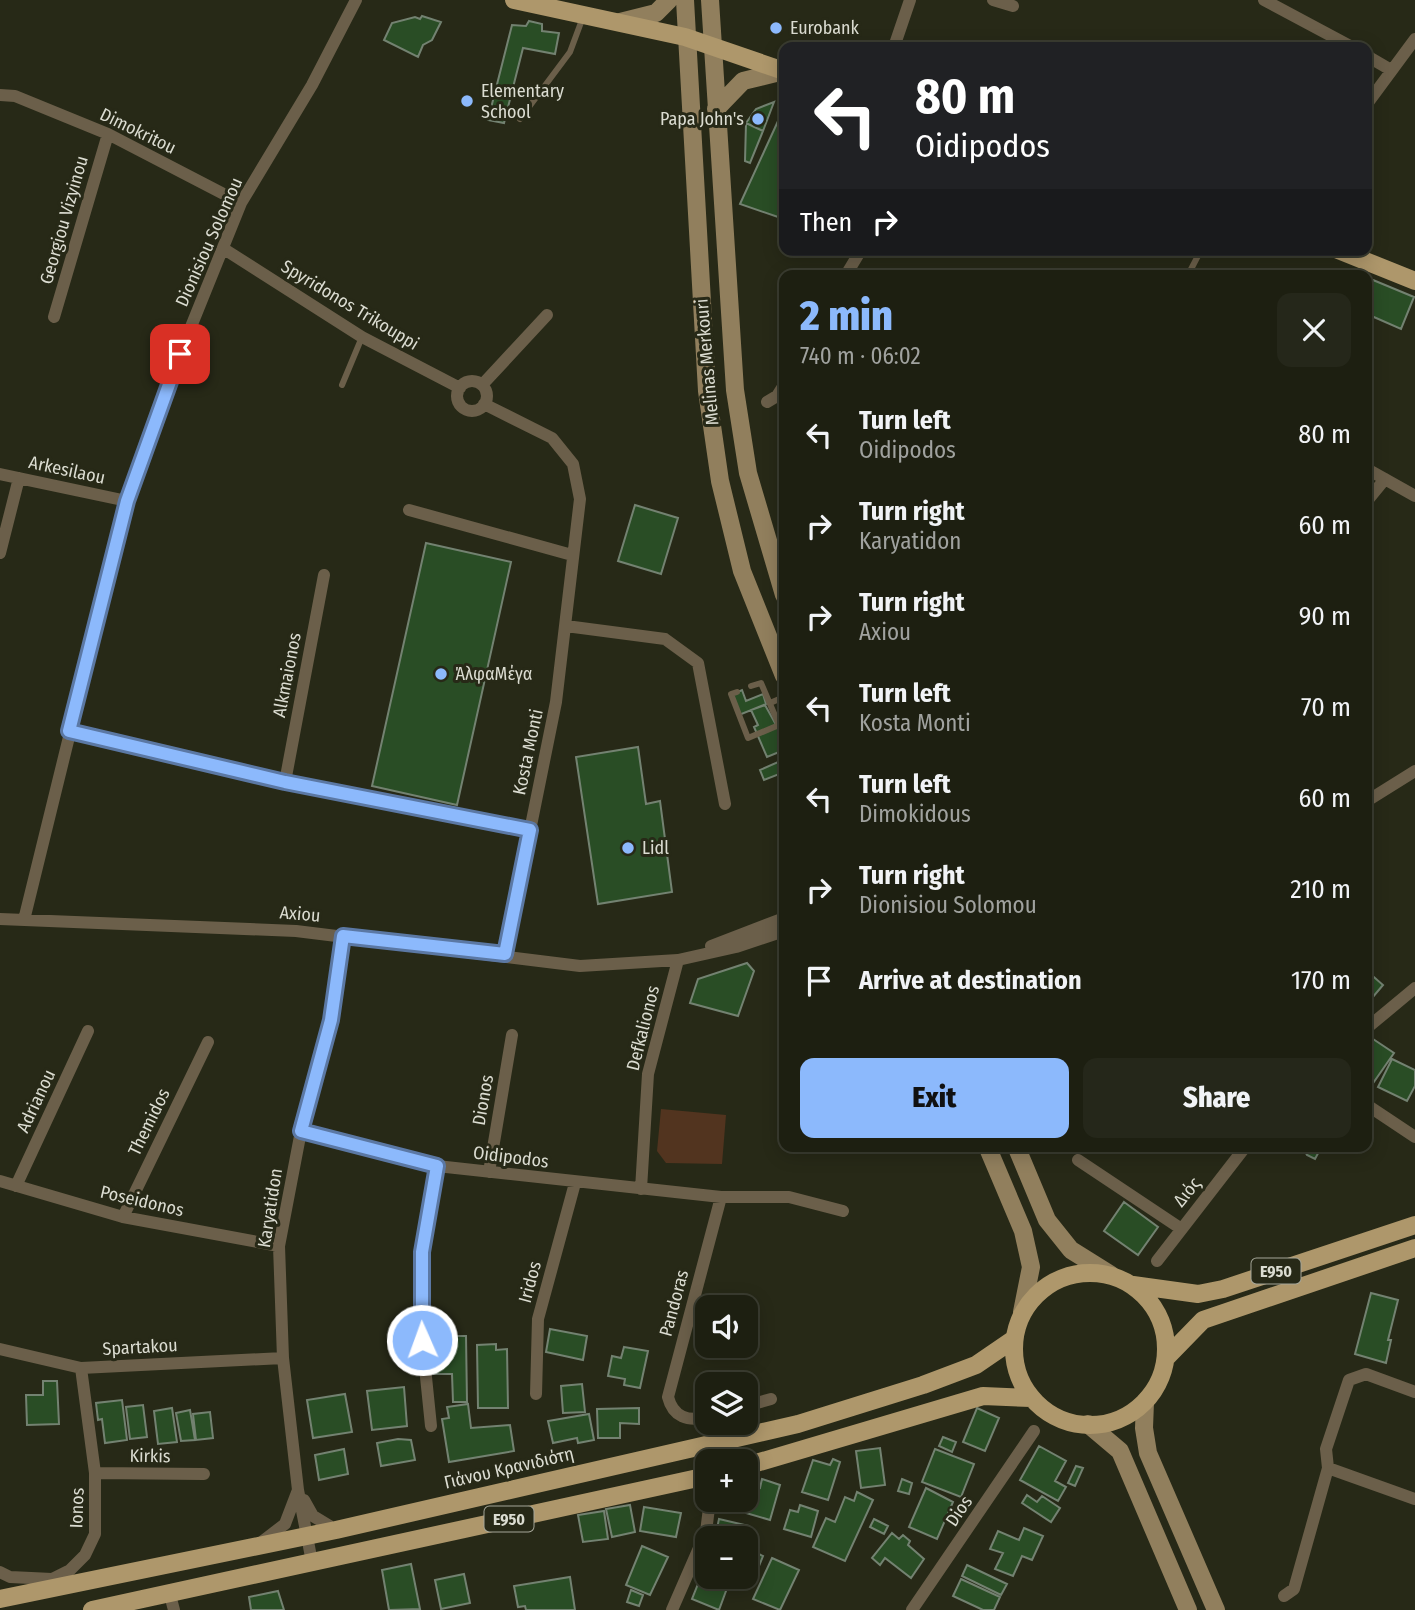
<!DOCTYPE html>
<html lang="en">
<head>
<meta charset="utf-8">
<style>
  :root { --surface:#1d1f11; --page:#25271a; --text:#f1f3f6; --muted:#a0a29f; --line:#3b3d31; --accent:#8cb9fc }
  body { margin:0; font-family:"Fira Sans Condensed",sans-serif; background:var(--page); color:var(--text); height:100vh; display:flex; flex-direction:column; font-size:26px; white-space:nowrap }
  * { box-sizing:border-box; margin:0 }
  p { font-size:23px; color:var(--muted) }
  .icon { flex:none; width:38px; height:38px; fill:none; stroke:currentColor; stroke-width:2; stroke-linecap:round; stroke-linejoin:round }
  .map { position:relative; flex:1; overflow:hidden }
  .side { position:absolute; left:779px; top:270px; width:593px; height:882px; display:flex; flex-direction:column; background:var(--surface); border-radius:14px; box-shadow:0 4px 18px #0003,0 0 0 2px var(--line) }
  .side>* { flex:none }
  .hud { position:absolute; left:779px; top:42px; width:593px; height:214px; border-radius:14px; box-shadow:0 4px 18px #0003,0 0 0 2px var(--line); background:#202124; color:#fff; overflow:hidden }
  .controls { position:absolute; left:695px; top:1295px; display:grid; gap:14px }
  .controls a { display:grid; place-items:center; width:63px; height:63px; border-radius:14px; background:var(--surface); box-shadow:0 4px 18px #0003,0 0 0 2px var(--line); font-size:35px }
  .pin { position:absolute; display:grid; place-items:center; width:60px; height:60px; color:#fff; margin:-30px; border-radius:14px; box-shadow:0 4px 10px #0006 }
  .me { position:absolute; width:77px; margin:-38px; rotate:358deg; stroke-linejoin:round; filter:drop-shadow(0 0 5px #0008) }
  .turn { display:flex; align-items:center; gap:24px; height:147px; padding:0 21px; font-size:32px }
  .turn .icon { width:91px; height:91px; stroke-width:2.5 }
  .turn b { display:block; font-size:49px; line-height:60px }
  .then { display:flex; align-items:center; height:66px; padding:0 21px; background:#0003; gap:14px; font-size:26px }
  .round { display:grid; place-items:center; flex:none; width:74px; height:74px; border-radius:14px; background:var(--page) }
  .overview { display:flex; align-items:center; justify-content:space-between; height:119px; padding:0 21px }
  h1 { font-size:42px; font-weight:800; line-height:52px; color:var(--accent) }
  .primary-button { display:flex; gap:14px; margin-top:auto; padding:14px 21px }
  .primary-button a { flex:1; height:80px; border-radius:14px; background:var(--accent); color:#111; font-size:28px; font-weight:800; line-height:80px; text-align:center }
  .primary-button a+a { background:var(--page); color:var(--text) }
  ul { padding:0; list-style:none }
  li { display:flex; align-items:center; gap:21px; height:91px; padding:0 21px }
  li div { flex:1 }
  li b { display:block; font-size:26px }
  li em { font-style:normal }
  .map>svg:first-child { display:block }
  .green { fill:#52341f }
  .building { fill:#294d25; stroke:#738271; stroke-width:2 }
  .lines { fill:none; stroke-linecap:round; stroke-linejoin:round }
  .service { stroke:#6b5f4a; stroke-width:6 }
  .minor { stroke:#6b5f4a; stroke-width:12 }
  .secondary { stroke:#917f5d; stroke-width:18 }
  .primary { stroke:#ae976b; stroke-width:18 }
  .route-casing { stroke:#5b78a4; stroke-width:18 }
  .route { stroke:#8cb9fc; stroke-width:12 }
  .poi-dot { fill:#8cb9fc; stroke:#272917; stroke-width:2.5 }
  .labels { text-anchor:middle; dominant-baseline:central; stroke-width:6; stroke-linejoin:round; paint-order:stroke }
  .shield { fill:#272917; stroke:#a5a699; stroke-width:2 }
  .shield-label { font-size:16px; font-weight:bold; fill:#dbdcd1 }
  .poi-label { font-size:18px; fill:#dbdcd1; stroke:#272917; text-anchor:start }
  .street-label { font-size:18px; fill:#dbdcd1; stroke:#272917 }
</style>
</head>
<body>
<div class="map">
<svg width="1415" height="1610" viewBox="0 0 1415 1610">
  <rect width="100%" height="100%" fill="#272917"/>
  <path class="green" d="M661,1109L726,1115L722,1164L666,1163L657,1151Z"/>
  <path class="building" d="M422,16L441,22L432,40L423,45L418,57L384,40L392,23L415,17L420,19Z
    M529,21L542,24V31L559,33L555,54L523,48L504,123L488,120L512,25L526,26Z
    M774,102L763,131L746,123L756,109Z
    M784,108V219L740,204Z
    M746,123L763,131L750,163L745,161Z
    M1373,280L1414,297L1401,329L1367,314V296Z
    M635,505L678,518L661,574L618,561Z
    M426,543L511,562L457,805L372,786Z
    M742,690L746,701L763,694L766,704L739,715L731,695Z
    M765,705L784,739V750L767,757L754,727L758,725L751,710Z
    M638,747L646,804L660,801L672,892L598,904L576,757Z
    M778,762L782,773L764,780L760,770Z
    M747,963L754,971L738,1016L690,1003L698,979Z
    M1367,971L1383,985L1367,1004Z
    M1367,1035L1394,1053L1369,1089L1367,1088Z
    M1392,1059L1415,1070V1086L1407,1101L1378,1087Z
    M1302,1146H1322L1315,1159L1307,1155Z
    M1124,1202L1158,1227L1138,1255L1104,1231Z
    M1371,1293L1398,1300L1388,1340H1391L1386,1363L1355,1354Z
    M550,1329L587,1336L583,1360L546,1352Z
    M433,1336H466L467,1402H453L452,1374H434L433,1364H443V1357L434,1356Z
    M496,1344V1350L507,1349L508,1408H478L477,1345Z
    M624,1347L648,1351L640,1388L624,1385L625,1379L608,1376L612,1356L621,1358Z
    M43,1381H57L59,1424L27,1425L26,1395H43Z
    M582,1384L585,1412L563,1413L561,1386Z
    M404,1387L407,1426L372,1430L367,1391Z
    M345,1394L352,1432L313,1438L307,1400Z
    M122,1400L127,1440L105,1443L102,1419L98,1420L96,1403Z
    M468,1404L471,1428L510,1425L514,1451L449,1462L442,1419L449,1418L447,1407Z
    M143,1405L147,1437L130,1439L126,1407Z
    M172,1408L177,1442L158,1444L154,1411Z
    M639,1408V1424L620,1423V1438H598L597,1409Z
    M977,1408L999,1418L985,1451L963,1442Z
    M190,1410L195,1440L181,1441L176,1413Z
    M210,1412L213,1438L196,1440L193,1414Z
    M589,1414L594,1440L578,1443L577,1438L553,1443L548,1421Z
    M943,1437L956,1442L952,1452L939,1446Z
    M398,1439L411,1440L415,1460L381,1466L377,1443Z
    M1039,1446L1066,1461L1055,1481L1066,1487L1058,1501L1020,1480Z
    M880,1448L885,1485L861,1488L856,1451Z
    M344,1449L348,1474L319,1480L315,1455Z
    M935,1449L974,1464L961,1497L922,1482Z
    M833,1459L840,1462L828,1500L802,1492L813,1460L830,1465Z
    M1076,1466L1083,1468L1075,1486L1068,1483Z
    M762,1479L780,1485L770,1520L729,1508L731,1500H746V1484L760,1488Z
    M902,1479L912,1483L909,1494L898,1491Z
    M926,1488L953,1502L937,1539L909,1527Z
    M857,1492L873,1500L845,1561L813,1547L826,1518L835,1522L845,1497L854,1501Z
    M1027,1495L1037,1502L1042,1496L1060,1508L1051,1522L1022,1503Z
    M630,1505L635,1532L612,1537L606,1509Z
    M800,1505L818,1511L811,1537L784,1529L790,1510L798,1512Z
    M644,1507L681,1513L676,1537L640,1531Z
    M604,1511L608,1539L583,1542L578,1515Z
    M719,1519L749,1526L746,1545V1538H715Z
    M874,1519L888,1526L884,1534L870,1527Z
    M1024,1528L1043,1536L1032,1560L1022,1556L1013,1576L995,1569L1003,1553L990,1549L998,1531L1019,1540Z
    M892,1533L899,1539L903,1535L910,1541L908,1545L924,1559L911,1578L885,1558L880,1565L872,1558Z
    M642,1546L668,1557L650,1595L626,1585Z
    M751,1550L763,1556L755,1576L746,1572Z
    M772,1558L799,1570L780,1610L753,1599Z
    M411,1564L420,1609L389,1610L382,1570Z
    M967,1565L1007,1584L1001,1595L962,1576Z
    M704,1569L707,1571V1577L730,1580L719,1610L692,1599Z
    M464,1574L470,1603L441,1609L435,1580Z
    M570,1577L575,1610H526L525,1606L518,1607L514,1586Z
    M961,1579L1000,1597L994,1610H983L953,1596Z
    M631,1590L643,1595L639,1606L627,1602Z
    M278,1591L284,1610H251L249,1597Z"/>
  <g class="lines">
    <path class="service" d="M520,119L570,52L583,17
      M1188,275L1201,250
      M342,385L362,337
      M737,692L731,694L748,738L779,725L761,683L751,686
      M770,703L784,697"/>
    <path class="minor" d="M993,0L1013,6
      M1264,0L1352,47
      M894,47L910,0
      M1367,56L1391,70
      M0,95L15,96L108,134L241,203
      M1367,104L1415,39
      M224,249L362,337L460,388
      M846,275L861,250
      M54,317L108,134
      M457 396a15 15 0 1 1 30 0a15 15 0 1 1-30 0Z
      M482,385L547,315
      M767,402L777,396L784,385
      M484,404L552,438L573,464L580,499L556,702L505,954
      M1367,469L1415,496
      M0,474L127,501
      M1367,501L1385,479
      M409,510L572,555
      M0,553L19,478
      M566,626L665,639L698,663L725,804
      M69,731L285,782L530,830
      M285,782L324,575
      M1367,801L1415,771
      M0,919L296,931L580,966L678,960L736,947L784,931
      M24,920L127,501L180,354L241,203L312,85L356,0
      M711,946L784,918
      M1367,1028L1415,988
      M1367,1105L1415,1137
      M301,1131L437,1166L721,1197H789L843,1211
      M1078,1160L1180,1228
      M489,1172L512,1035
      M0,1181L123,1217L279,1246
      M16,1186L88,1031
      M641,1189L648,1074L678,960
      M123,1217L208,1042
      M1157,1261L1246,1146
      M0,1349L81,1368L283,1358
      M536,1394L538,1319L575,1183
      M746,1406L771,1399
      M707,1417C688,1422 673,1417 668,1397L721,1197
      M431,1426L421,1328L422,1252L437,1166
      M706,1446L709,1461
      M1328,1468L1415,1499
      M95,1473L204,1474
      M304,1500L313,1516L336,1530
      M259,1544L285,1524L298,1490
      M312,1562L298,1490L283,1358L279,1246L301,1131L331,1020L343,936
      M0,1572L10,1577L52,1579L70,1570L85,1555L95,1534V1473L81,1368
      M170,1595L174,1610
      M1284,1596L1294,1589L1328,1468L1326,1449L1349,1380L1366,1374L1415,1392
      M672,1610L706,1532L710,1500
      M912,1610L1034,1431"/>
    <path class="secondary" d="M685,0L707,391L720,481L742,571L784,676
      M710,0L735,390L748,473L784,595
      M620,22L656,13L669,0
      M716,109L743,81L784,71
      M987,1146L1023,1231L1031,1267L1022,1312
      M1016,1146L1047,1220L1071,1250L1111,1275
      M1145,1402L1144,1428L1148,1453L1216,1610
      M1088,1424L1120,1451L1188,1610"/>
    <path class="primary" d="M514,0L685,37L784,71
      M1338,250L1415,281
      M1014 1349a76 76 0 1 1 152 0a76 76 0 1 1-152 0Z
      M1133,1285L1198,1294L1223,1289L1415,1225
      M1166,1358L1203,1320L1415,1248
      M746,1466L983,1396L1031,1398
      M0,1599L336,1530L798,1424L923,1385L976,1365L1014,1339
      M92,1610L707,1476"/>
  </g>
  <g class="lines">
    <g class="route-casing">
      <path id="route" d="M180,354L127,501L69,731L285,782L530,830L505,954L343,936L331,1020L301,1131L437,1166L422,1252V1340"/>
    </g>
    <use href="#route" class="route"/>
  </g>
  <g class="poi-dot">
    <circle cx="776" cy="28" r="7"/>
    <circle cx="467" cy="101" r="7"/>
    <circle cx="758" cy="119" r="7"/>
    <circle cx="441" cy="674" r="7"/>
    <circle cx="628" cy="848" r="7"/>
  </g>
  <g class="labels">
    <g class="shield">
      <rect x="1251.5" y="1258.5" width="49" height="25" rx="5"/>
      <rect x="484.5" y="1506.5" width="49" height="25" rx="5"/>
    </g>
    <g class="shield-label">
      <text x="1276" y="1271">E950</text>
      <text x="509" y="1519">E950</text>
    </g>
    <g class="poi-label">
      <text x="790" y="28">Eurobank</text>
      <text x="481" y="91">Elementary<tspan x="481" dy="21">School</tspan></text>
      <text x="744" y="119" text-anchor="end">Papa John's</text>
      <text x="455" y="674">ΆλφαΜέγα</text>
      <text x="642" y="848">Lidl</text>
    </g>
    <g class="street-label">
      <text transform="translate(138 131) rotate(26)">Dimokritou</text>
      <text transform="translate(64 220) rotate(-74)">Georgiou Vizyinou</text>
      <text transform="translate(209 242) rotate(-66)">Dionisiou Solomou</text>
      <text transform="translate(350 305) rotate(31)">Spyridonos Trikouppi</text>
      <text transform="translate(707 362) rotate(-95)">Melinas Merkouri</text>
      <text transform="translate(67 470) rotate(12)">Arkesilaou</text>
      <text transform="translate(287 675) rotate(-79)">Alkmaionos</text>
      <text transform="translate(528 752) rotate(-78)">Kosta Monti</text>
      <text transform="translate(300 914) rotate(5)">Axiou</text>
      <text transform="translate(643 1028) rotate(-76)">Defkalionos</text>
      <text transform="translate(483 1100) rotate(-80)">Dionos</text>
      <text transform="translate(36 1101) rotate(-65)">Adrianou</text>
      <text transform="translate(149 1122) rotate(-64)">Themidos</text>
      <text transform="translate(511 1157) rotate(7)">Oidipodos</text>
      <text transform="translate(1187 1192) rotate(-51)">Διός</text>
      <text transform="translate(142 1201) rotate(13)">Poseidonos</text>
      <text transform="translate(270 1208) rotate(-81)">Karyatidon</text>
      <text transform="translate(530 1282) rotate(-75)">Iridos</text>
      <text transform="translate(674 1303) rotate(-75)">Pandoras</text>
      <text transform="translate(140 1347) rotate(-3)">Spartakou</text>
      <text transform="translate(150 1456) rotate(1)">Kirkis</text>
      <text transform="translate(509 1468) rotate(-13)">Γιάνου Κρανιδιότη</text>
      <text transform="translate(77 1508) rotate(-88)">Ionos</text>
      <text transform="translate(959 1511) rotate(-56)">Dios</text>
    </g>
  </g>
</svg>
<div class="controls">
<a><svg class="icon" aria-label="sound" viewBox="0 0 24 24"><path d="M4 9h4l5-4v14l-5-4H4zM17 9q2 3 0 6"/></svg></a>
<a><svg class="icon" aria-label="layers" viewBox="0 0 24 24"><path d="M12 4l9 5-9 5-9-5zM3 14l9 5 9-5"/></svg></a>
<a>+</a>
<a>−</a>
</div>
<div class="pin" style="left:180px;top:354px;background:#d93025"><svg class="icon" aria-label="arrive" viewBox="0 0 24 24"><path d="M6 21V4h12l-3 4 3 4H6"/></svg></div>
<svg class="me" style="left:422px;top:1340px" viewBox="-20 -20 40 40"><circle r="17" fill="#8cb9fc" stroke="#fff" stroke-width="3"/><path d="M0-11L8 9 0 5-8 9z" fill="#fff"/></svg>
<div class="hud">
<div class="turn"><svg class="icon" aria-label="left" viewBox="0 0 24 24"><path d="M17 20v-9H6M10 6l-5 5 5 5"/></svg><div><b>80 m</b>Oidipodos</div></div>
<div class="then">Then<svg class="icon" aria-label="right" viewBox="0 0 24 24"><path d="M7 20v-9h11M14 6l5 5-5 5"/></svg></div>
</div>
<section class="side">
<div class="overview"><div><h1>2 min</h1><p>740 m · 06:02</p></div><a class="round"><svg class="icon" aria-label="close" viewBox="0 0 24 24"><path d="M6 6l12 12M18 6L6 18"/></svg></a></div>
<ul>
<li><svg class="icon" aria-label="left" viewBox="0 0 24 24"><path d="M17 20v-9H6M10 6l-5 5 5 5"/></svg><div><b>Turn left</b><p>Oidipodos</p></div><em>80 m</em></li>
<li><svg class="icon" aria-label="right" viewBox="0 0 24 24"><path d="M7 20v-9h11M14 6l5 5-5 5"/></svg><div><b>Turn right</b><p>Karyatidon</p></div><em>60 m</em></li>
<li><svg class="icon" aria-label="right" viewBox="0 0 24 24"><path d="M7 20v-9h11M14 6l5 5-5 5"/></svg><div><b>Turn right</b><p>Axiou</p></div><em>90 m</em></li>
<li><svg class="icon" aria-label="left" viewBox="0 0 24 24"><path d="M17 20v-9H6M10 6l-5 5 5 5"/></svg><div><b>Turn left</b><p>Kosta Monti</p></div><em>70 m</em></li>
<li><svg class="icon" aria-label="left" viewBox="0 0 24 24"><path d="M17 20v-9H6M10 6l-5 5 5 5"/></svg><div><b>Turn left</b><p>Dimokidous</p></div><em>60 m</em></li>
<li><svg class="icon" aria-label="right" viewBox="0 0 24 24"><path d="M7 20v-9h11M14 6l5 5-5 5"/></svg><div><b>Turn right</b><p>Dionisiou Solomou</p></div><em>210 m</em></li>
<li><svg class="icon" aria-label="arrive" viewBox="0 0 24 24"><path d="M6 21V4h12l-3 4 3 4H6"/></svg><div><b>Arrive at destination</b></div><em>170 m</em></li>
</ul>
<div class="primary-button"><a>Exit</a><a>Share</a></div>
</section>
</div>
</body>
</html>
